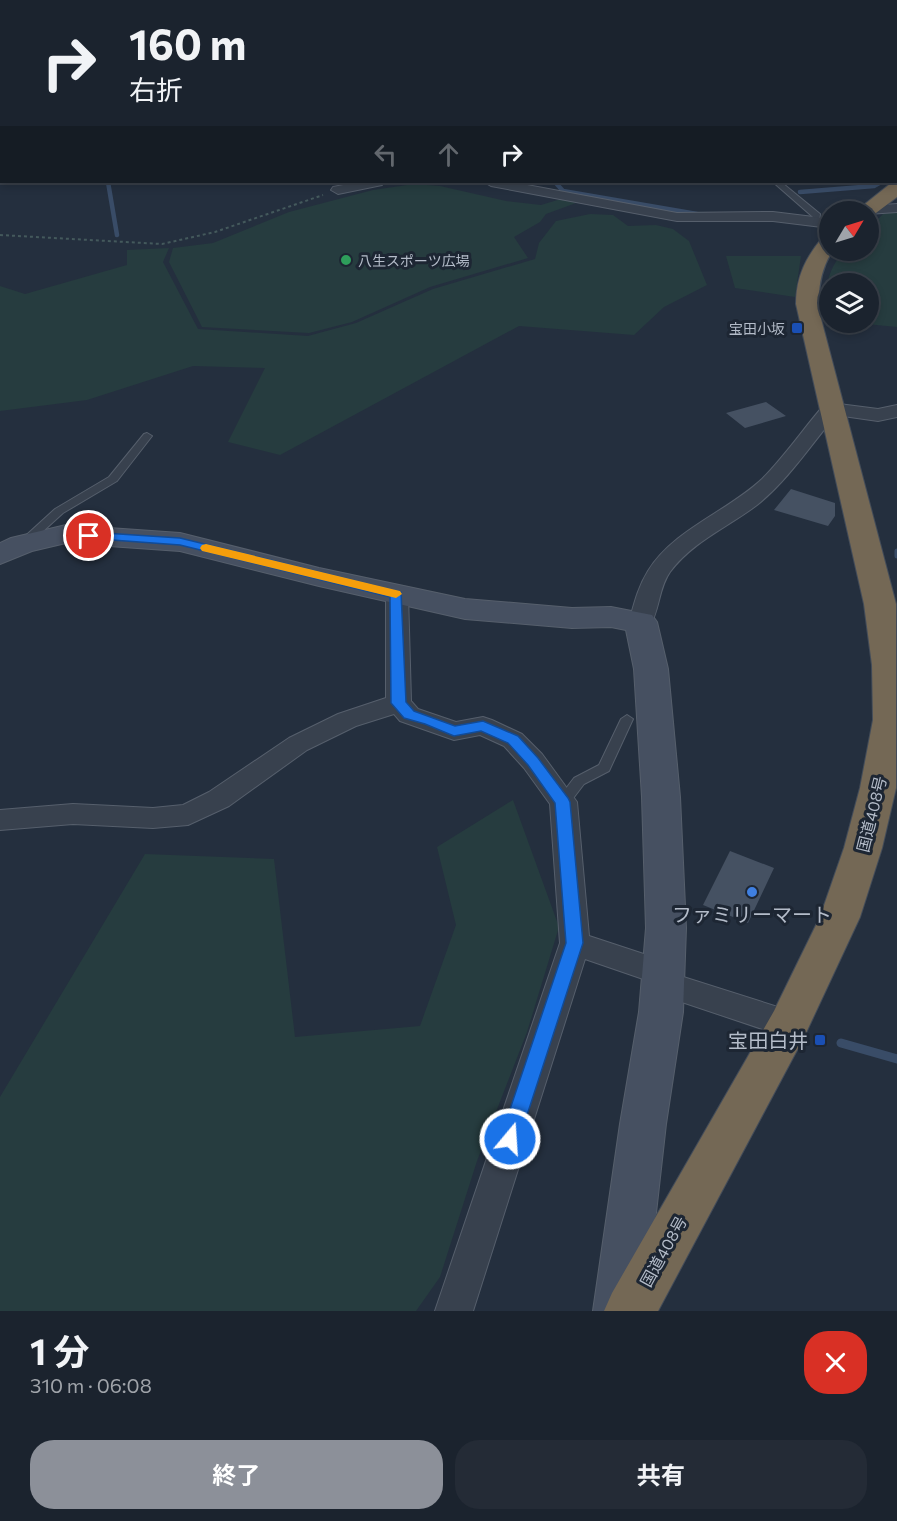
<!DOCTYPE html>
<html lang="ja">
<head>
<meta charset="utf-8">
<style>
  :root { --surface:#1b232e; --page:#242b36; --text:#f1f3f6; --muted:#a0a4aa; --line:#39404a; --accent:#8c9099 }
  body { margin:0; font-family:Commissioner,"Noto Sans JP",sans-serif; background:var(--page); color:var(--text); height:100vh; display:flex; flex-direction:column; font-size:22px; white-space:nowrap }
  * { box-sizing:border-box; margin:0 }
  p { font-size:20px; color:var(--muted) }
  .icon { flex:none; width:33px; height:33px; fill:none; stroke:currentColor; stroke-width:2; stroke-linecap:round; stroke-linejoin:round }
  .map { position:relative; height:1311px; overflow:hidden }
  .drawer { display:flex; flex-direction:column; background:var(--surface); flex:1 }
  .drawer>* { flex:none }
  .guide { position:absolute; left:0px; top:0px; width:897px; height:183px; box-shadow:0 3px 9px #0003,0 0 0 2px var(--line); background:#1b232e; color:var(--text); overflow:hidden }
  .needle { width:39px; rotate:52deg }
  .tools { position:absolute; left:819px; top:201px; display:grid; gap:12px }
  .tools a { display:grid; place-items:center; width:60px; height:60px; border-radius:50%; background:var(--surface); box-shadow:0 3px 9px #0003,0 0 0 2px var(--line); font-size:30px }
  .pin { position:absolute; display:grid; place-items:center; width:51px; height:51px; color:#fff; margin:-26px; border:3px solid #fff; border-radius:50%; box-shadow:0 2px 6px #0007 }
  .me { position:absolute; width:66px; margin:-33px; rotate:18deg; stroke-linejoin:round; filter:drop-shadow(0 0 4px #0008) }
  .turn { display:flex; align-items:center; gap:21px; height:126px; padding:0 30px; font-size:27px }
  .turn .icon { width:78px; height:78px; stroke-width:2.5 }
  .turn b { display:block; font-size:42px; line-height:51px }
  .lanes { display:flex; align-items:center; height:57px; padding:0 30px; background:#0003; justify-content:center; gap:30px; direction:ltr }
  .lanes .off { opacity:.35 }
  .round { display:grid; place-items:center; flex:none; width:63px; height:63px; border-radius:24px; background:var(--page) }
  .headline { display:flex; align-items:center; justify-content:space-between; height:102px; padding:0 30px }
  h1 { font-size:36px; font-weight:700; line-height:45px }
  .cta { display:flex; gap:12px; margin-top:auto; padding:12px 30px }
  .cta a { flex:1; height:69px; border-radius:24px; background:var(--accent); color:#fff; font-size:24px; font-weight:700; line-height:69px; text-align:center }
  .cta a+a { background:var(--page); color:var(--text) }
  .map>svg:first-child { display:block }
  .green { fill:#263c3f }
  .lines { fill:none; stroke-linecap:round; stroke-linejoin:round }
  .stream-far2 { stroke:#394c67; stroke-width:4.5 }
  .stream-far1 { stroke:#394c67; stroke-width:5 }
  .stream { stroke:#394c67; stroke-width:9 }
  .building { fill:#455162 }
  .lane-casing { stroke:#565f6c; stroke-width:2 }
  .street-casing { stroke:#565f6c; stroke-width:2 }
  .secondary-casing { stroke:#565f6c; stroke-width:2 }
  .highway-casing { stroke:#434c59; stroke-width:2 }
  .path { stroke:#44595c; stroke-width:2; stroke-dasharray:3 3; stroke-linecap:butt }
  .lane { fill:#38414e; fill-rule:evenodd }
  .street { fill:#38414e; fill-rule:evenodd }
  .secondary { fill:#465061; fill-rule:evenodd }
  .highway { fill:#746855; fill-rule:evenodd }
  .route { fill:#1a73e8; stroke:#114b97; stroke-width:1.5 }
  .slow { fill:#f59e0b }
  .leisure-dot { fill:#2e9e5b; stroke:#1d2633; stroke-width:2 }
  .transit-dot { fill:#1a4fb4; stroke:#1d2633; stroke-width:2 }
  .shop-dot { fill:#3f7fe0; stroke:#1d2633; stroke-width:2 }
  .labels { text-anchor:middle; dominant-baseline:central; stroke-width:6; stroke-linejoin:round; paint-order:stroke }
  .far-poi-label { font-size:14px; fill:#b4bcc9; stroke:#1d2633; text-anchor:start }
  .street-label { font-size:16px; fill:#b4bcc9; stroke:#1d2633 }
  .near-poi-label { font-size:20px; fill:#b4bcc9; stroke:#1d2633 }
</style>
</head>
<body>
<div class="map">
<svg width="897" height="1311" viewBox="0 0 897 1311">
  <rect width="100%" height="100%" fill="#242f3e"/>
  <path class="green" d="M414,184L440,186L506,201L541,205L561,199L576,203L546,214L540,222L514,237L528,258L430,287L352,322L309,333L202,327L169,262L173,248L213,243L289,212L373,190Z
    M897,212V327L856,323L868,322V284H830L829,318L824,312C826,288 827,268 845,251L868,250L869,228L883,214Z
    M590,214L613,215L628,226L656,225L673,229L689,241L707,285L664,307L634,335L519,326L280,455L228,442L265,368L193,366L87,400L0,411V286L25,294L127,265V250L169,248L163,262L198,329L308,336L356,323L433,289L535,259L539,243L556,221Z
    M726,256H801L795,297L735,288Z
    M513,800L559,927L527,1032L477,1161L440,1277L416,1311H0V1097L145,854L274,859L295,1037L420,1026L456,925L437,847Z"/>
  <g class="lines">
    <path class="stream-far2" d="M108,182L117,235
      M555,182L563,191L697,214
      M800,192L874,186L881,182"/>
    <path class="stream-far1" d="M897,551V556"/>
    <path class="stream" d="M841,1043L897,1059"/>
  </g>
  <path class="building" d="M766,402L786,416L745,428L726,413Z
    M791,489L835,503V516L828,526L774,510Z
    M730,851L774,868L748,923L703,905Z"/>
  <g class="lines">
    <g class="lane-casing">
      <path id="lane" d="M773,182H781L820,214L819,222H813V217Z
        M147,433L152,436L117,481L63,513L29,544H21L20,542L21,540L55,509L109,477L144,434Z
        M627,715L633,719L609,771L584,784L568,805H558L556,802L558,799L574,778L599,765L621,719Z"/>
    </g>
    <g class="street-casing">
      <path id="street" d="M359,182H384L382,185L338,194L331,190L333,187Z
        M484,182H511L677,213L773,212L830,219V228L773,221H677L491,186Z
        M897,204V212L868,214V212L861,210L868,206Z
        M831,403L878,409L897,405V417L878,421L836,415C810,446 788,480 757,505C728,527 692,542 670,572C658,589 660,611 649,627L641,629L633,627L629,622C634,604 638,587 648,571C674,529 727,512 762,479C785,456 803,429 824,405Z
        M397,587L405,589L408,594L411,701L418,709L456,722L483,717L492,720L522,734L542,754L577,802L589,936L674,964L677,975L800,1014L805,1024L800,1034L789,1038L652,992L649,981L585,959L473,1311H435L560,943L550,804L524,768L504,746L480,735L454,740L400,721L394,714L356,726L307,750L229,806L188,825L153,828L73,824L0,830V810L73,804L153,808L183,805L209,792L289,738L338,714L386,698V594L389,589Z"/>
    </g>
    <g class="secondary-casing">
      <path id="secondary" d="M896,11H897V19H896Z
        M0,75H2V85H0Z
        M66,525L180,533L319,568L465,599L572,608L611,607L652,615L657,622L668,669L680,797L686,928L683,1012L666,1124L645,1311H593L620,1124L639,1012L646,928L642,797L634,669L626,630L611,627L572,628L465,619L319,586L180,551L66,543L32,551L0,564V543L11,538Z"/>
    </g>
    <g class="highway-casing">
      <path id="highway" d="M897,182V197L872,216L868,217V212H855L890,184Z
        M830,235V250H833C820,270 817,291 820,315L896,604V788L882,848L860,917L804,1037L658,1311H604L612,1293L774,1011L820,917L844,848L860,788L873,720L872,665L864,604L796,304C796,277 806,257 823,237Z"/>
    </g>
    <path class="path" d="M0,235L162,244L215,232L323,195"/>
    <use href="#lane" class="lane"/>
    <use href="#street" class="street"/>
    <use href="#secondary" class="secondary"/>
    <use href="#highway" class="highway"/>
  </g>
  <path class="route" d="M89,532L180,538L401,592L406,702L414,711L455,726L483,721L518,736L538,758L568,798L570,802L583,943L517,1146L510,1148L503,1146L500,1139L566,943L555,803L528,765L508,743L481,731L454,736L449,734L425,724L404,718L391,703L390,597L180,545L85,538L83,536Z"/>
  <path class="slow" d="M206,544L400,591L402,594L396,598L202,551L200,548L202,545Z"/>
  <circle class="leisure-dot" cx="346" cy="260" r="6"/>
  <g class="transit-dot">
    <rect x="791" y="322" width="12" height="12" rx="3"/>
    <rect x="814" y="1034" width="12" height="12" rx="3"/>
  </g>
  <circle class="shop-dot" cx="752" cy="892" r="6"/>
  <g class="labels">
    <g class="far-poi-label">
      <text x="358" y="260">八生スポーツ広場</text>
      <text x="785" y="328" text-anchor="end">宝田小坂</text>
    </g>
    <g class="street-label">
      <text transform="translate(871 814) rotate(-76)">国道408号</text>
      <text transform="translate(663 1251) rotate(-61)">国道408号</text>
    </g>
    <g class="near-poi-label">
      <text x="752" y="914">ファミリーマート</text>
      <text x="808" y="1040" text-anchor="end">宝田白井</text>
    </g>
  </g>
</svg>
<div class="tools">
<a><svg class="needle" viewBox="-14 -14 28 28"><path d="M0-13l5 13h-10z" fill="#e53935"/><path d="M0 13l5-13h-10z" fill="#a0a4aa"/></svg></a>
<a><svg class="icon" aria-label="layers" viewBox="0 0 24 24"><path d="M12 4l9 5-9 5-9-5zM3 14l9 5 9-5"/></svg></a>
</div>
<div class="pin" style="left:89px;top:536px;background:#d93025"><svg class="icon" aria-label="arrive" viewBox="0 0 24 24"><path d="M6 21V4h12l-3 4 3 4H6"/></svg></div>
<svg class="me" style="left:510px;top:1139px" viewBox="-20 -20 40 40"><circle r="17" fill="#1a73e8" stroke="#fff" stroke-width="3"/><path d="M0-11L8 9 0 5-8 9z" fill="#fff"/></svg>
<div class="guide">
<div class="turn"><svg class="icon" aria-label="right" viewBox="0 0 24 24"><path d="M7 20v-9h11M14 6l5 5-5 5"/></svg><div><b>160 m</b>右折</div></div>
<div class="lanes"><svg class="icon off" aria-label="left" viewBox="0 0 24 24"><path d="M17 20v-9H6M10 6l-5 5 5 5"/></svg><svg class="icon off" aria-label="ahead" viewBox="0 0 24 24"><path d="M12 20V5M6 11l6-6 6 6"/></svg><svg class="icon" aria-label="right" viewBox="0 0 24 24"><path d="M7 20v-9h11M14 6l5 5-5 5"/></svg></div>
</div>
</div>
<section class="drawer">
<div class="headline"><div><h1>1 分</h1><p>310 m · 06:08</p></div><a class="round" style="background:#d93025;color:#fff"><svg class="icon" aria-label="close" viewBox="0 0 24 24"><path d="M6 6l12 12M18 6L6 18"/></svg></a></div>
<div class="cta"><a>終了</a><a>共有</a></div>
</section>
</body>
</html>
